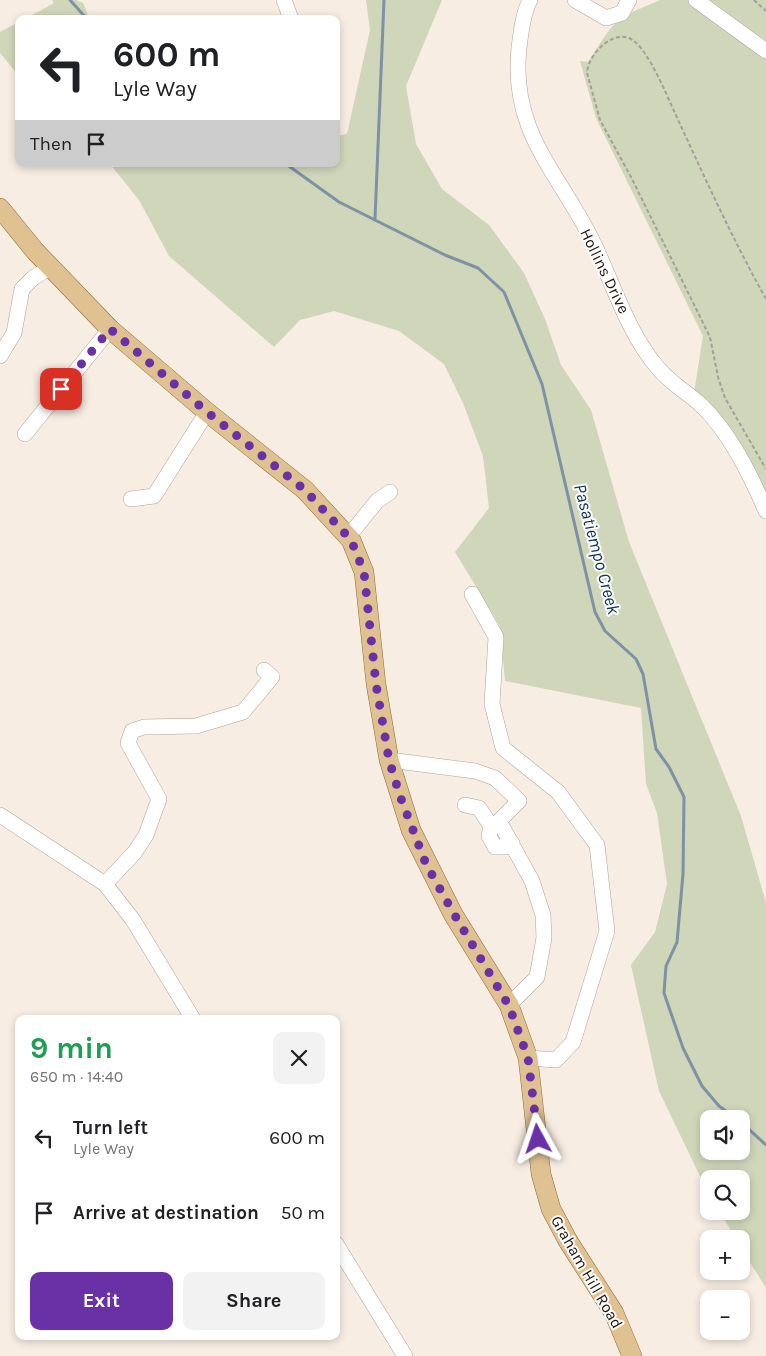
<!DOCTYPE html>
<html lang="en">
<head>
<meta charset="utf-8">
<style>
  :root { --surface:#fff; --page:#f2f2f2; --text:#202124; --muted:#757577; --accent:#6a31a7 }
  body { margin:0; font-family:Karla,sans-serif; background:var(--page); color:var(--text); height:100vh; display:flex; flex-direction:column; font-size:19px; white-space:nowrap }
  * { box-sizing:border-box; margin:0 }
  p { font-size:16px; color:var(--muted) }
  .icon { flex:none; width:28px; height:28px; fill:none; stroke:currentColor; stroke-width:2; stroke-linecap:round; stroke-linejoin:round }
  .map { position:relative; flex:1; overflow:hidden }
  .side { position:absolute; left:15px; top:1015px; width:325px; height:325px; display:flex; flex-direction:column; background:var(--surface); border-radius:10px; box-shadow:0 2px 8px #0003 }
  .side>* { flex:none }
  .hud { position:absolute; left:15px; top:15px; width:325px; height:152px; border-radius:10px; box-shadow:0 2px 8px #0003; background:#fff; color:var(--text); overflow:hidden }
  .fabs { position:absolute; left:700px; top:1110px; display:grid; gap:10px }
  .fabs a { display:grid; place-items:center; width:50px; height:50px; border-radius:10px; background:var(--surface); box-shadow:0 2px 8px #0003; font-size:25px }
  .pin { position:absolute; display:grid; place-items:center; width:42px; height:42px; color:#fff; margin:-21px; border-radius:10px; box-shadow:0 2px 8px #0006 }
  .me { position:absolute; width:55px; margin:-28px; rotate:355deg; stroke-linejoin:round; filter:drop-shadow(0 0 4px #0008) }
  .turn { display:flex; align-items:center; gap:18px; height:105px; padding:0 15px; font-size:22px }
  .turn .icon { width:65px; height:65px; stroke-width:2.5 }
  .turn b { display:block; font-size:35px; line-height:42px }
  .then { display:flex; align-items:center; height:48px; padding:0 15px; background:#0003; gap:10px; font-size:19px }
  .round { display:grid; place-items:center; flex:none; width:52px; height:52px; border-radius:10px; background:var(--page) }
  .headline { display:flex; align-items:center; justify-content:space-between; height:85px; padding:0 15px }
  h1 { font-size:30px; font-weight:700; line-height:38px; color:#1e9e55 }
  .cta { display:flex; gap:10px; margin-top:auto; padding:10px 15px }
  .cta a { flex:1; height:58px; border-radius:10px; background:var(--accent); color:#fff; font-size:20px; font-weight:700; line-height:58px; text-align:center }
  .cta a+a { background:var(--page); color:var(--text) }
  ul { padding:0; list-style:none }
  li { display:flex; align-items:center; gap:15px; height:75px; padding:0 15px }
  li div { flex:1 }
  li b { display:block; font-size:19px }
  li em { font-style:normal }
  .map>svg:first-child { display:block }
  .green { fill:#cfd6ba; fill-rule:evenodd }
  .lines { fill:none; stroke-linecap:round; stroke-linejoin:round }
  .stream { stroke:#7f92a4; stroke-width:3 }
  .minor-casing { stroke:#ada49a; stroke-width:16 }
  .major-casing { stroke:#8c6b36; stroke-width:20 }
  .path { stroke:#a69f97; stroke-width:2; stroke-dasharray:4 2.5; stroke-linecap:butt }
  .minor { stroke:#fff; stroke-width:15 }
  .major { stroke:#dfc192; stroke-width:19 }
  .route { stroke:#6a31a7; stroke-width:9; stroke-dasharray:0 16.2 }
  .labels { text-anchor:middle; dominant-baseline:central; stroke-width:4; stroke-linejoin:round; paint-order:stroke }
  .street-label { font-size:16px; fill:#1a1713; stroke:#fefcfa }
  .water-label { font-size:18px; font-style:italic; fill:#09365b; stroke:#fefcfa }
</style>
</head>
<body>
<div class="map">
<svg width="766" height="1356" viewBox="0 0 766 1356">
  <rect width="100%" height="100%" fill="#f7ede3"/>
  <path class="green" d="M52,0H76L83,3L90,19H25L54,3Z
    M366,0H442L406,86L416,144L442,189L489,225L524,273L545,319L561,365L591,410L629,542L741,816L766,903V1288L741,1248V1239H736L719,1211H741V1179H709V1195L659,1091L631,965L655,932L667,884L657,813L646,784L641,708L505,681L500,626L455,552L489,508L483,456L463,403L444,364L399,331L334,311L300,320L274,347L169,256L139,200L110,164H336V136L347,134L370,30ZM709,1119H741V1151H709Z
    M660,0H766V506L693,399L703,336L596,118L580,61L588,62C597,49 606,31 618,21C630,11 646,7 660,0Z
    M19,22V76L0,53V32Z"/>
  <g class="lines">
    <path class="stream" d="M70,0L87,19
      M286,164L339,202L445,255L478,268L504,292L542,384L595,612L605,631L636,659L643,674L656,749L669,767L684,797L683,874L677,942L666,966L664,993L683,1048L702,1086L719,1106L737,1119
      M375,219L384,0
      M741,1122L766,1145"/>
    <g class="minor-casing">
      <path id="minor" d="M284,0L291,19
        M530,0C523,14 521,32 519,48C510,134 560,173 594,244C613,284 629,335 658,368C670,383 687,392 701,405C730,433 750,474 766,511
        M575,0L606,18L622,13L629,0
        M696,0L766,51
        M0,356L14,333L22,289L33,278L51,267
        M25,434L110,329
        M131,499L154,496L207,412
        M348,537L377,501L390,492
        M472,594L496,637L492,704L503,748L558,792L597,845L607,931L573,1042L556,1060L528,1058
        M389,760L475,771L495,778L519,801L499,821L532,881L543,915L544,938L537,977L509,1005
        M465,805L479,808L491,826
        M0,815L105,884L133,920L193,1019
        M499,821L491,826L489,836L495,847H505L512,843
        M105,884L135,852L146,835L159,799L128,743L132,731L144,727L196,726L243,712L272,677L264,670
        M336,1244L405,1356"/>
    </g>
    <g class="major-casing">
      <path id="major" d="M0,208L35,251L110,329L207,412L305,490L351,540L364,572L376,684L389,760L411,830L453,914L509,1005L528,1058L541,1174L551,1209L568,1241L614,1313L632,1356"/>
    </g>
    <path class="path" d="M754,0L766,11
      M766,299C732,238 703,174 674,111C666,93 649,53 635,42C625,33 613,37 604,44C595,52 588,61 587,73L600,120L631,177L710,337L718,377L725,398L766,469"/>
    <use href="#minor" class="minor"/>
    <use href="#major" class="major"/>
  </g>
  <g class="lines">
    <path class="route" d="M61,389L110,329L207,412L305,490L351,540L364,572L376,684L389,760L400,796L426,864L454,914L509,1006L528,1058L538,1139"/>
  </g>
  <g class="labels">
    <g class="street-label">
      <text transform="translate(605 271) rotate(64)">Hollins Drive</text>
      <text transform="translate(587 1272) rotate(60)">Graham Hill Road</text>
    </g>
    <g class="water-label">
      <text transform="translate(597 549) rotate(75)">Pasatiempo Creek</text>
    </g>
  </g>
</svg>
<div class="fabs">
<a><svg class="icon" aria-label="sound" viewBox="0 0 24 24"><path d="M4 9h4l5-4v14l-5-4H4zM17 9q2 3 0 6"/></svg></a>
<a><svg class="icon" aria-label="search" viewBox="0 0 24 24"><circle cx="10" cy="10" r="6"/><path d="M15 15l6 6"/></svg></a>
<a>+</a>
<a>−</a>
</div>
<div class="pin" style="left:61px;top:389px;background:#d93025"><svg class="icon" aria-label="arrive" viewBox="0 0 24 24"><path d="M6 21V4h12l-3 4 3 4H6"/></svg></div>
<svg class="me" style="left:538px;top:1139px" viewBox="-20 -20 40 40"><path d="M0-17L14 15 0 8-14 15z" fill="#6a31a7" stroke="#fff" stroke-width="4"/></svg>
<div class="hud">
<div class="turn"><svg class="icon" aria-label="left" viewBox="0 0 24 24"><path d="M17 20v-9H6M10 6l-5 5 5 5"/></svg><div><b>600 m</b>Lyle Way</div></div>
<div class="then">Then<svg class="icon" aria-label="arrive" viewBox="0 0 24 24"><path d="M6 21V4h12l-3 4 3 4H6"/></svg></div>
</div>
<section class="side">
<div class="headline"><div><h1>9 min</h1><p>650 m · 14:40</p></div><a class="round"><svg class="icon" aria-label="close" viewBox="0 0 24 24"><path d="M6 6l12 12M18 6L6 18"/></svg></a></div>
<ul>
<li><svg class="icon" aria-label="left" viewBox="0 0 24 24"><path d="M17 20v-9H6M10 6l-5 5 5 5"/></svg><div><b>Turn left</b><p>Lyle Way</p></div><em>600 m</em></li>
<li><svg class="icon" aria-label="arrive" viewBox="0 0 24 24"><path d="M6 21V4h12l-3 4 3 4H6"/></svg><div><b>Arrive at destination</b></div><em>50 m</em></li>
</ul>
<div class="cta"><a>Exit</a><a>Share</a></div>
</section>
</div>
</body>
</html>
